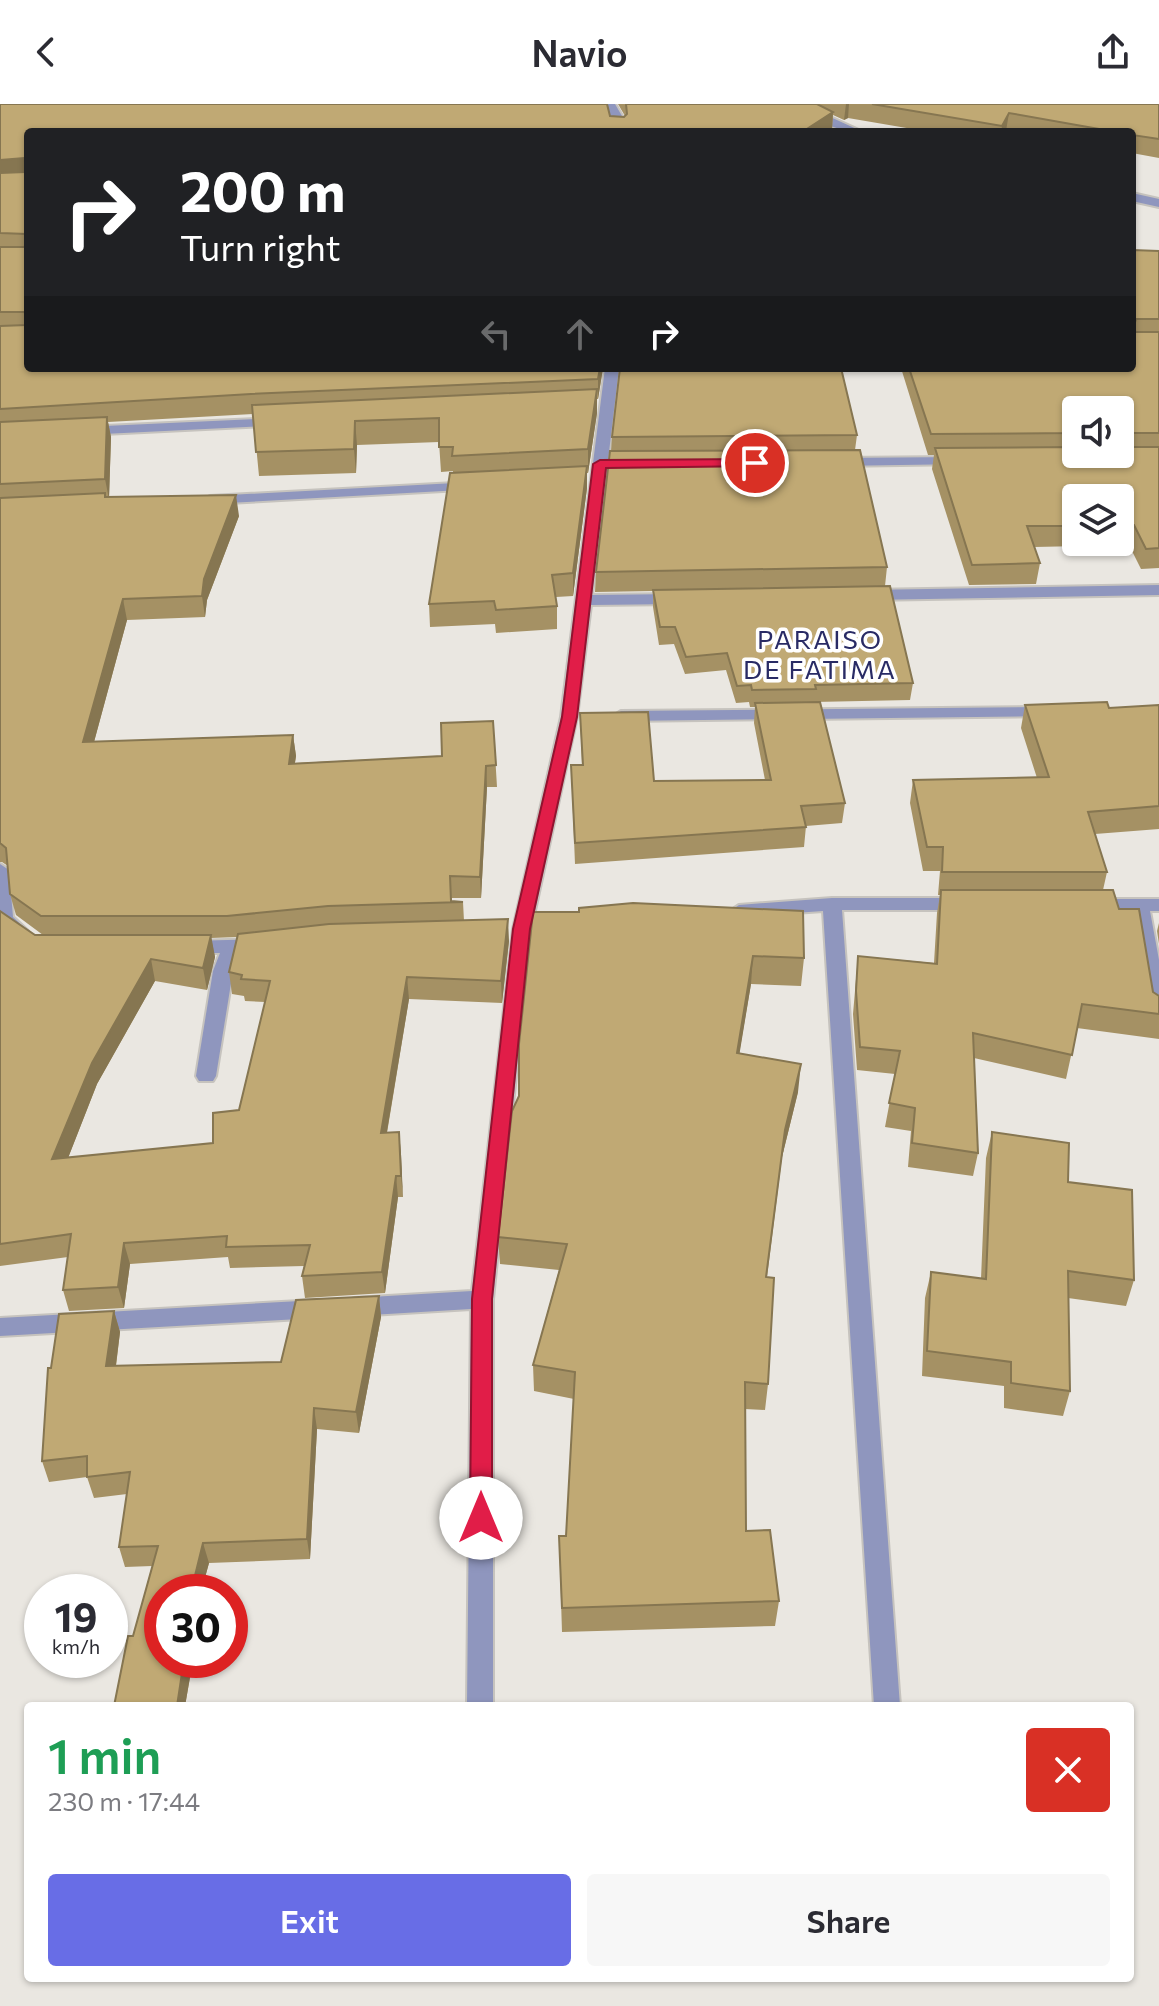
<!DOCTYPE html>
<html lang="en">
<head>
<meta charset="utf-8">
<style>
  :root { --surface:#fff; --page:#f7f7f7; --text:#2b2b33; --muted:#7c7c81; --accent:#686de6 }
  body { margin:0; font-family:Commissioner,sans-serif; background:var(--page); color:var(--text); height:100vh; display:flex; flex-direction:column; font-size:30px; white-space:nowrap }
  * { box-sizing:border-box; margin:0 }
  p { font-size:26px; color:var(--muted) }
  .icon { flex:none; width:44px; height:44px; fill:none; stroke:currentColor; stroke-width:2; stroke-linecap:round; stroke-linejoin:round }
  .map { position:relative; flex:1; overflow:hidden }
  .sheet { position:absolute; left:24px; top:1598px; width:1110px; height:280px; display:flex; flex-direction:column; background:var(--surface); border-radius:8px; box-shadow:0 2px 6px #0004 }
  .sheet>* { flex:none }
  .top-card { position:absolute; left:24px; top:24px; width:1112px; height:244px; border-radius:8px; box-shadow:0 2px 6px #0004; background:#202124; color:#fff; overflow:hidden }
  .tools { position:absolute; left:1062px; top:292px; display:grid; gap:16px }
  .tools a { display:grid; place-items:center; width:72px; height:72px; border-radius:8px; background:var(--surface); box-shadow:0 2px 6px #0004; font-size:40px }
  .speed { position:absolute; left:24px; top:1470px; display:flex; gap:16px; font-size:40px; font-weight:700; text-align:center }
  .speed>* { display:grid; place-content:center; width:104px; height:104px; border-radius:50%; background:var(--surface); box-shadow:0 2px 6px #0004; line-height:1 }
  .speed small { font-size:20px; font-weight:400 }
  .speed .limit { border:12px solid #d22; background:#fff; color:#111 }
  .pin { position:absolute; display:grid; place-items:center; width:68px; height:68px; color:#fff; margin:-34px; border:4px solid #fff; border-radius:50%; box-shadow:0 2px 8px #0007 }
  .me { position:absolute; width:88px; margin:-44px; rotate:0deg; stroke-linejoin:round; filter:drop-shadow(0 0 6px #0008) }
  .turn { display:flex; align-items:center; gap:28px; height:168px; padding:0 24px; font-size:36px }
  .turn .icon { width:104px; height:104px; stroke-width:2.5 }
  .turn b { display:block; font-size:56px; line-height:68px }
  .lanes { display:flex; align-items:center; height:76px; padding:0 24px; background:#0003; justify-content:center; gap:40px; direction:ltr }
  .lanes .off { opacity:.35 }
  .round { display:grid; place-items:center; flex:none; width:84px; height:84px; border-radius:8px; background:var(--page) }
  .summary { display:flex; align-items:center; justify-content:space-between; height:136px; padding:0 24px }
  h1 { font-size:48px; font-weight:600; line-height:60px; color:#1e9e55 }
  .button { display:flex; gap:16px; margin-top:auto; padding:16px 24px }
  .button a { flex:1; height:92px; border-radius:8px; background:var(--accent); color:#fff; font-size:32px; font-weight:600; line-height:92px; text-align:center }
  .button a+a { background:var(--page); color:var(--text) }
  header { display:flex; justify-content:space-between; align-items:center; height:104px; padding:0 24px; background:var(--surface); font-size:36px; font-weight:600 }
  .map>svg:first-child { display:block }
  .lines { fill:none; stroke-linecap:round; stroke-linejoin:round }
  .minor-casing { stroke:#c6c3be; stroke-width:4 }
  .minor { fill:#8f96be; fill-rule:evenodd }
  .wall { fill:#a59164; fill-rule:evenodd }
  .shaded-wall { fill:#867651 }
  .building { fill:#c0a974; stroke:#867651; stroke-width:2 }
  .route { fill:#e11d48; stroke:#92132f; stroke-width:2 }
  .labels { text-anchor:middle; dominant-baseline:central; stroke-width:7; stroke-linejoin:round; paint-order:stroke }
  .neighbourhood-label { font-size:26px; letter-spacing:2px; fill:#292b65; stroke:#fff }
</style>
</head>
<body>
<header><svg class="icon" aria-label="back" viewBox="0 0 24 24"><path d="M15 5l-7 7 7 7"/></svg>Navio<svg class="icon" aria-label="share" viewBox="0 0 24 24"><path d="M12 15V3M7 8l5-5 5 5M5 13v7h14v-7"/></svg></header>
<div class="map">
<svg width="1159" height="1902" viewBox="0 0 1159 1902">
  <rect width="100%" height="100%" fill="#eae7e1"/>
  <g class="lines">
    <g class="minor-casing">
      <path id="minor" d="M605,0H615L622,12L624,28H612L610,12Z
        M799,0H810L813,5L863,28C842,28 811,18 799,0Z
        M1132,89L1159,95V103L1132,97Z
        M605,264H619L592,491L679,490L687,495L679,500L591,501L577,613L531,825L493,1195V1602H467L471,1205L354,1212L346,1209L343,1203L346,1197L354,1194L472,1187L513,825L561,613Z
        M279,314L284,315V321L83,331L76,327L83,323Z
        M960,353L965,354V360L836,362L829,358L836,354Z
        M474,378L481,382L479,385L210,400L203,396L210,392Z
        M1159,481V491L867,496L859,491L867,486Z
        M1049,603L1055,604L1057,608L1055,612L621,617L613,612L621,607Z
        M0,760L9,766L13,813L28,827L26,832H12L0,822Z
        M832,794H963L972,800L963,806H842L900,1602H874L823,807L739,813L730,807L739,801Z
        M1091,795H1159V807H1150L1159,856V918L1149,911L1132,807L1084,805L1082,801Z
        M261,835L270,841L268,846L239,848L233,867L216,972L213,977H199L196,972L213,867L220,849H189L180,843L189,837Z
        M318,1196L326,1199L329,1205L326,1211L318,1214L0,1232V1214Z"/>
    </g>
    <use href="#minor" class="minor"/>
  </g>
  <path class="wall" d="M0,0L624,13L625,12L618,0H1159V54L1132,49V28H1014L1006,27V28H930L848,14L844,16L833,11L832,25L828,28H28L603,264L598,295H597V309L588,369H587V384L573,492L556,493L557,502V525L496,529L495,520L430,523L429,500L453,369V367L441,368L439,338L357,341L356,369L259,372L253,310L108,318L111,333L109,393L239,412L207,496L205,513L127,516L94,638L293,631L296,652L295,659L442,652L493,617L497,683H487L481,794H452V797L463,798L464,817L509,837L502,899L409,895L387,1029L399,1028L403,1093H398L385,1189L305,1194L302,1172L304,1162L230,1164L228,1153L130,1160L124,1204L69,1207L63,1186L68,1153L0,1162V807L35,831H43L16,811L10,790L8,762L2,758H0ZM237,833L229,868L232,890L244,892L245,897L265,898L239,1006L213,1039L68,1054L97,980L155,877L207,886L215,853L211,834Z
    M1132,146L1159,147V464L1141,465L1129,441L1034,443L1040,459L1036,480L969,481L932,365L934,351H928L901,264H1132ZM1076,306H1120V350H1076ZM1076,394H1120V438H1076Z
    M857,331L855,346L887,463L885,482L913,579L910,596L814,598L845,699L842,719L806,722L804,743L575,760L571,661H582L580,609L654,677L765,676L754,619L755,603H750L749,598L736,599L726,566L685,570L674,540L659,541L653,503V487L595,488L596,468L611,347L612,333Z
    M1025,601L1109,604L1159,601V725L1095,730L1107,768L1103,786L1119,805L1153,888L1159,892V935L1077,924L1066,975L974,954L978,1049L973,1072L908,1063L911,1027L885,1023L895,970L857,966L853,910L858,852L934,859L937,809L940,791H938L940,767H923L910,699L913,676L1037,674L1021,624Z
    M533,808L804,854L801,882L751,880L739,950L798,988L782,1053L767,1173L768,1280L765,1306L745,1305L746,1427L779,1497L775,1522L562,1528L559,1432H566L574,1295L534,1287L533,1261L559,1166L500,1160L498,1133L519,992Z
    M1159,819V840L1157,827Z
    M992,1028L1068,1078L1134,1176L1126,1202L1068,1194L1070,1287L1063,1312L1004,1304V1282L922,1272L925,1194L931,1168L981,1175L986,1054Z
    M379,1192L381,1213L359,1329L317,1325L310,1455L209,1459L201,1488H162V1556H193L185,1602H114L152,1462L125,1463L119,1443L127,1390L94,1394L87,1373L49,1378L42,1357L51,1264L114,1207L120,1228L116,1262L281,1258Z"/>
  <path class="shaded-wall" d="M846,0H849L848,14L844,16Z
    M833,8L832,25L828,28H807V25Z
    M1009,9L1006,27V28H1001L1002,22Z
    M24,54L28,72L0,75V56Z
    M600,264H603L598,295V275Z
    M597,285V309L588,369V345Z
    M107,313L111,333L109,395L105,375Z
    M355,317L357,341L356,369L354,345Z
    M587,362V384L573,492V469Z
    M236,391L239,412L207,496L205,513L202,492L204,475Z
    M123,495L127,516L88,660L83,638Z
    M293,631L296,652L291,681L289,660Z
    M486,662L487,683L481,794L480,773Z
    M508,815L509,837L502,899L501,877Z
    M211,831L215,853L207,886L203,864Z
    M753,852L751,880L735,977L737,949Z
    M151,855L155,877L97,980L59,1077L52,1055L92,959Z
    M407,873L409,895L383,1051L381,1029Z
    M801,960L798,988L782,1053L785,1026Z
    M399,1028L401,1050L403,1093L401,1072Z
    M396,1072L398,1093L385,1189L382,1168Z
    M124,1139L130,1160L124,1204L118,1183Z
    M379,1192L381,1213L359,1329L356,1308Z
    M114,1207L120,1228L113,1284L106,1262Z
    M314,1304L317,1325L310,1455L307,1435Z
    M203,1439L209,1459L201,1488H191Z
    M184,1556H193L185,1602H177Z"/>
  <path class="building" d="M0,0H607L610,12L624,13L627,10L626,0H817L833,8L807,25L808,28H28V264H600L598,275L251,290L0,305V222L26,221L27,211L24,208H0V143H24L27,140L26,130L0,129V69L25,68L27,65L24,54L0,56Z
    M872,0H1159V35L1132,31V28H1116L1009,9L1002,22Z
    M1132,146L1159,147V215H1136L1133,225L1136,228H1159V329H1120V306H1076V329L931,330L909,264H1132Z
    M620,264H841L857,331L612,333Z
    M597,285L588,345L452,352L453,343H439V314L355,317L354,345L256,348L252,301Z
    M107,313L105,375L0,380V318Z
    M1076,343V350H1120V343H1159V444L1146,445L1134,421H1120V394H1076V422H1027L1040,459L972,461L935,344Z
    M860,346L887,463L596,468L610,347Z
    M587,362L573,469L552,471L557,502L496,506L494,497L429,500L450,369Z
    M105,389V393L236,391L204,475L202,492L123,495L83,638L293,631L289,660L442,652L441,619L493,617L496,661L486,662L480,773L450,772L451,797L463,798L328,802L227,812H41L10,790L6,744L0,739V394Z
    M890,482L913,579L815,581L816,585L752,586L751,581L737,582L727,549L686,553L675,523H660L653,486Z
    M820,598L845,699L801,702L806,723L575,739L571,661H583L580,609L648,608L654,677L771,676L755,599Z
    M1107,598L1109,604L1159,601V702L1088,708L1107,768H942L943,743H927L913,676L1049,673L1025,601Z
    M941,786H1113L1119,805H1139L1153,888L1159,892V910L1082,900L1072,951L973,929L978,1049L912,1039L915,1004L889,999L900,947L860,943L856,887L858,852L937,860Z
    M633,799L803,807L804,854L753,852L737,949L801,960L785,1026L766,1173L774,1174L768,1280L745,1278L746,1427L770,1426L779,1497L562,1504L559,1432H566L575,1268L533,1261L567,1140L498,1133L512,1007L519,992V940L533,808H579V804Z
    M0,807L35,831H211L203,864L151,855L92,959L52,1055L213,1039V1009L239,1006L270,877L241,875L242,871L229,868L238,830L329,820L508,815L501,877L407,873L381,1029L399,1028L401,1072H396L382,1168L302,1172L310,1141L226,1143L227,1132L124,1139L118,1183L63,1186L71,1130L0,1140Z
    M992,1028L1069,1039L1068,1078L1132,1086L1134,1176L1068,1167L1070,1287L1011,1279V1258L927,1247L931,1168L986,1175Z
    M379,1192L356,1308L314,1304L307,1435L203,1439L191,1488H162V1556H184L177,1602H114L128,1532H133L158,1442L119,1443L130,1368L87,1373V1352L42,1357L48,1264H51L59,1210L114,1207L106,1262L281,1258L296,1196Z"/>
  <path class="route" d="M755,355L762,359L760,362L606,364L577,613L530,825L492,1195V1414L489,1421L481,1424L473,1421L470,1414L472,1195L513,825L562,613L593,360L600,356Z"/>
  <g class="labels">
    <g class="neighbourhood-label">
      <text x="820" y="534">PARAISO<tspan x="820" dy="30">DE FATIMA</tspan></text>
    </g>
  </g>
</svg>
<div class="tools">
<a><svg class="icon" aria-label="sound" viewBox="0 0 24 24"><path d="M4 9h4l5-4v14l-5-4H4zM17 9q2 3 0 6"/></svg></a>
<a><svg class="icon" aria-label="layers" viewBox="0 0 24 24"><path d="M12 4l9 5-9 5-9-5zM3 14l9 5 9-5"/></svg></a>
</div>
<div class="speed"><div>19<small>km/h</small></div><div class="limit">30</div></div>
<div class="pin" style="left:755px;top:359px;background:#d93025"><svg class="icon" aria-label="arrive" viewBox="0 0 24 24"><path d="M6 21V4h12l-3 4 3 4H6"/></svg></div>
<svg class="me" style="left:481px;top:1414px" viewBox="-20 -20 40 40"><circle r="19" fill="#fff"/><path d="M0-13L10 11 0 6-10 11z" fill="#e11d48"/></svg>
<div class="top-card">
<div class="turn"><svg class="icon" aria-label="right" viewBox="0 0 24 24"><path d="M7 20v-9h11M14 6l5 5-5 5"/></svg><div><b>200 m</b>Turn right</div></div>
<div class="lanes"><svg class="icon off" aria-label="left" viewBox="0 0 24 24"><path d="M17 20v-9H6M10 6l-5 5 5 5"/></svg><svg class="icon off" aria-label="ahead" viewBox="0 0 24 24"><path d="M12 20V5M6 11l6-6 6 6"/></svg><svg class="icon" aria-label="right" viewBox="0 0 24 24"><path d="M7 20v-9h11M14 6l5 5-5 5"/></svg></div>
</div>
<section class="sheet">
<div class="summary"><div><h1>1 min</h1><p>230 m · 17:44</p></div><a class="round" style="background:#d93025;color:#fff"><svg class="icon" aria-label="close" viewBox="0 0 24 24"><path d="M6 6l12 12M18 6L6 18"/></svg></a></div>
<div class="button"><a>Exit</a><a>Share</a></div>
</section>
</div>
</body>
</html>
